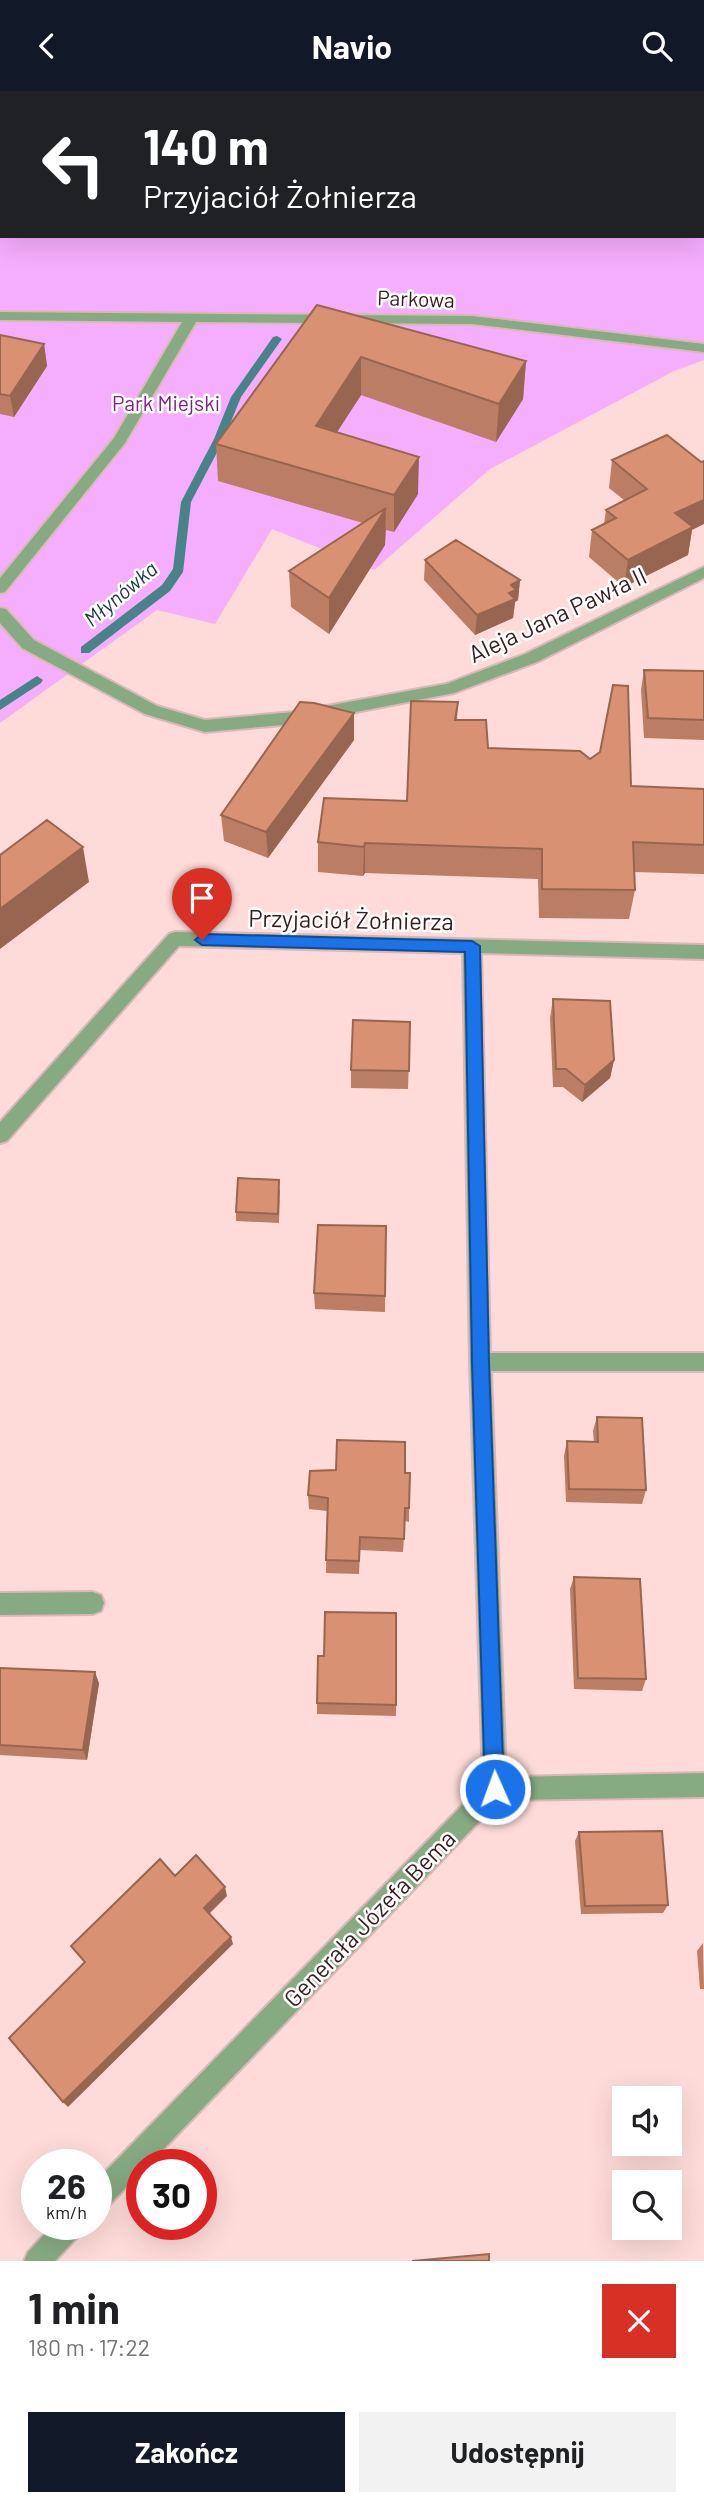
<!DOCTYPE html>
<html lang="pl">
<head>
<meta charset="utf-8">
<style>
  :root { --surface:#fff; --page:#f2f2f2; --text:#202124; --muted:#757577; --accent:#111827 }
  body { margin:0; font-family:Barlow,sans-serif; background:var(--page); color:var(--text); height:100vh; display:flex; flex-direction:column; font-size:26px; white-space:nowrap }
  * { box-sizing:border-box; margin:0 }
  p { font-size:23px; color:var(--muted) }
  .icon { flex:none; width:38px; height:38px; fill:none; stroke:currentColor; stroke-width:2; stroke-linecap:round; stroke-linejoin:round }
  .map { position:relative; height:2170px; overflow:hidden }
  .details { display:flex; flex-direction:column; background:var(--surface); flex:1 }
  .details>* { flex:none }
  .banner { position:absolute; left:0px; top:0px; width:705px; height:147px; box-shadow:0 7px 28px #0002; background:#202124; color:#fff; overflow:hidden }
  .controls { position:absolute; left:612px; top:1995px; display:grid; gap:14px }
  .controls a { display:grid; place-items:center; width:70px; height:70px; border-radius:0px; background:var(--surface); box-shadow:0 7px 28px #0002; font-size:35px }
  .speed { position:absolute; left:21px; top:2058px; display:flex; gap:14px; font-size:35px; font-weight:700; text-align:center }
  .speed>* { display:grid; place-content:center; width:91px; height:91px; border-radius:50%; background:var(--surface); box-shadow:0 7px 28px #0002; line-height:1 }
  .speed small { font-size:18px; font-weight:400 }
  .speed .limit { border:10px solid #d22; background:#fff; color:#111 }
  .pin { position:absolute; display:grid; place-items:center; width:60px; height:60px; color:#fff; margin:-72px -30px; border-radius:50% 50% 50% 0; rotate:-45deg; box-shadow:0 0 7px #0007 }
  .pin .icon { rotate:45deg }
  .me { position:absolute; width:77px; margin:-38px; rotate:358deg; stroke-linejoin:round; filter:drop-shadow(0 0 5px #0008) }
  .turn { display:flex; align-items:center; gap:24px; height:147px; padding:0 28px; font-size:32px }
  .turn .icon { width:91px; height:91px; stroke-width:2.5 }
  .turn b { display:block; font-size:49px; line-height:60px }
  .round { display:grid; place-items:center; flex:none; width:74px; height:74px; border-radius:0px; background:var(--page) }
  .head { display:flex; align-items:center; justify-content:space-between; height:119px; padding:0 28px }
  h1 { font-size:42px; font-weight:700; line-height:52px }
  .action { display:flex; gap:14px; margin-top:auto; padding:14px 28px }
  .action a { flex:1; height:80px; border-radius:0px; background:var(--accent); color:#fff; font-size:28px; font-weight:700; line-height:80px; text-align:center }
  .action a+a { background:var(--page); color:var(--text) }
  header { display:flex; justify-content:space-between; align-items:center; height:91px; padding:0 28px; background:var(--accent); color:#fff; font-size:32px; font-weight:700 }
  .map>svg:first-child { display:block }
  .green { fill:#f5adfd }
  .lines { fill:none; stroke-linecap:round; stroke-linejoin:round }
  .stream { fill:#478389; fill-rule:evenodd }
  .minor-casing { stroke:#dbb8b7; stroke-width:4 }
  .minor { fill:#86ab83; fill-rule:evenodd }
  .wall { fill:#bb7d63 }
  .shaded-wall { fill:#986650 }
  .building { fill:#d99173; stroke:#986650; stroke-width:2 }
  .route { fill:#1a73e8; stroke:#114b97; stroke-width:2 }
  .labels { text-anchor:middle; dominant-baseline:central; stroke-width:5; stroke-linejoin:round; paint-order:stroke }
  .far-street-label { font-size:21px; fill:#3a1b1a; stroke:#fff }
  .far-park-label { font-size:21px; fill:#811d8d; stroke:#fff }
  .far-water-label { font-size:21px; font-style:italic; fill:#19383a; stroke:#fff }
  .street-label { font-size:24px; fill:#3a1b1a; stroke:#fff }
</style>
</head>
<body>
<header><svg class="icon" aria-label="back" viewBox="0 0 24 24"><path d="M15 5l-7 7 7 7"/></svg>Navio<svg class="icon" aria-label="search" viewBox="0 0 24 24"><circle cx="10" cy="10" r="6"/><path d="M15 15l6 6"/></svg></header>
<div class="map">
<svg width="704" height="2170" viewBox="0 0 704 2170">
  <rect width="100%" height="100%" fill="#fedbd9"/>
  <path class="green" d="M0,0H612L615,2H2V145H704V50V269L674,280L490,378L374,479L272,438L215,533L157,519L0,632Z"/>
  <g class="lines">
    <path class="stream" d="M277,245L282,248L241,306L224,348L191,411L183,481L170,500L89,562H81V556L162,494L173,478L181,411L214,348L231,306L273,246Z
      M37,585L43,589L41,592L0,619V609Z"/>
    <g class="minor-casing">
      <path id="minor" d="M0,221L472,225L704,253V261L472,233L196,231L125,352L5,501L0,502V487L114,347L182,231L0,229Z
        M704,476V487L537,571L454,602L294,633L205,641L145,623L22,557L0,532V517L6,518L34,549L157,615L205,629L294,621L446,593L525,563Z
        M175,841L704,854V868L481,862L490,1262H704V1280H491L506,1686L704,1682V1706L500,1709L148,2074H142V2080L105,2118L96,2122V2090L483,1693L470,1271L463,862L179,855L7,1050L0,1052V1031L169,843Z
        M93,1501L101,1504L104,1512L101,1520L93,1523L0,1524V1502Z
        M54,2133H85L81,2142L55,2170H24L28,2161Z"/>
    </g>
    <use href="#minor" class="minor"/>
  </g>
  <path class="wall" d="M614,0H704V49V2H618Z
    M317,214L526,270L523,308L496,351L361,304L337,341L418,403L394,441L386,439L385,454L329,543L291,516L289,480L363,432L218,390L216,353Z
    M0,244L44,253L47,275L14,326L0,323Z
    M667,344L692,439L688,464L624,496L589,466L592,439L604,433L606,419L624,409L609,397L612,369Z
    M425,469L520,489L518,509L515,511L513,527L475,544L424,489Z
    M644,579L704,580V649L644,647L641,599Z
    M458,611L457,629L488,657L590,668L631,695L704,698V783L634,781L635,799L629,828L539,827L538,788L365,782L363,785L318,781V751L407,710Z
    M354,622V649L268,767L224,750L221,724Z
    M553,908L614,969L610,987L582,1011L563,996H553L550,927Z
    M410,931L408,998L351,997V979Z
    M280,1098L279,1132L236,1130V1121Z
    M386,1135L385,1221L315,1218L314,1202Z
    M597,1326L646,1399L642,1413L566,1411L564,1365L567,1350L594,1351L593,1340Z
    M405,1382L409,1417V1431L405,1430L403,1461L360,1459L359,1483L326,1482L327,1420L309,1418L308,1404Z
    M574,1486L646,1588L642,1600L574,1598L570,1498Z
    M0,1577L99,1592L87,1669L0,1664Z
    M317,1612L396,1614V1625L317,1623Z
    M579,1741L668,1814L663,1822L581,1823L575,1750Z
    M703,1852L704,1898H700L697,1860Z"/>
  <path class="shaded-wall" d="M44,253L47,275L14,326L10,305Z
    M361,266V304L317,372L316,335Z
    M526,270L523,308L496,351L499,313Z
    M419,366L418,403L394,441V404Z
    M704,409V433L692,439L688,464L624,496L628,469L675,422Z
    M386,417L385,454L329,543V507Z
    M520,489L518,509L515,511L513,527L475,544L477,524L511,494Z
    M354,622V649L268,767L266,741Z
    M365,752V782L363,785L364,756Z
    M83,756L89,791L0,858V818Z
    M614,969L610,987L582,1011L585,994Z
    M95,1581L99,1592L87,1669L83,1659Z
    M225,1796L227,1805L207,1825L204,1817Z
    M231,1846L233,1853L68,2016L63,2011Z"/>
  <path class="building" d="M670,0H704V18V2H673Z
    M317,214L526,270L499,313L361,266L316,335L419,366L394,404L216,353Z
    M0,244L44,253L10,305L0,303Z
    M667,344L701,371L704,370V409L675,422L693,436L628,469L592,439L616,427L606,419L647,398L612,369Z
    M386,417L329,507L289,480Z
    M456,449L520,489L511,494L516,499L509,502L515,508L477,524L425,469Z
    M644,579L704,580V629L648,627Z
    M613,594L628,595L631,695L704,698V754L633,751L635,799L542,798V758L365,752L364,756L318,751L324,707L407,710L411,610L458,611L455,629H486L488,657L580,660L590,668L600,661Z
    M300,611L314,612L354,622L266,741L221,724Z
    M47,729L83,756L0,818V764Z
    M553,908L610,910L614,969L585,994L566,978H556Z
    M353,929L410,931L409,980L351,979Z
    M238,1087L279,1089L278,1123L236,1121Z
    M318,1134L386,1135L385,1205L314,1202Z
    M597,1326L642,1327L646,1399L569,1398L567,1350L598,1351Z
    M337,1349L405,1351V1382H410L409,1417H405L404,1448L360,1446L359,1470L326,1469L328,1407L308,1404L310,1380L336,1379Z
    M574,1486L640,1488L646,1588L578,1587Z
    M325,1521L396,1522V1614L317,1612L318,1565H324Z
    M0,1577L95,1581L83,1659L0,1654Z
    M662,1740L668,1814L585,1815L579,1741Z
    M196,1764L225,1796L204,1817L231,1846L63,2011L9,1947L85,1871L71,1855L160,1768L175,1785Z
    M489,2163V2170H412Z"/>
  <path class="route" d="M202,843L472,850L480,855L489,1271L504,1698L501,1704L495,1707L488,1704L485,1698L472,1271L465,861L202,854L195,849Z"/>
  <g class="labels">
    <g class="far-street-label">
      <text transform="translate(416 207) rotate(2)">Parkowa</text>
    </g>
    <g class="far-park-label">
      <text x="166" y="311">Park Miejski</text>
    </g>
    <g class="far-water-label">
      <text transform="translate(120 502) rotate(-40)">Młynówka</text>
    </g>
    <g class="street-label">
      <text transform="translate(557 523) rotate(-25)">Aleja Jana Pawła II</text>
      <text transform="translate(351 828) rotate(1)">Przyjaciół Żołnierza</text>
      <text transform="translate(369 1827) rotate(-46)">Generała Józefa Bema</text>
    </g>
  </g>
</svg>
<div class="controls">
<a><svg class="icon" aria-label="sound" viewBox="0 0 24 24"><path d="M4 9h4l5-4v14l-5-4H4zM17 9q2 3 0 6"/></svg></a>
<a><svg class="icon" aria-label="search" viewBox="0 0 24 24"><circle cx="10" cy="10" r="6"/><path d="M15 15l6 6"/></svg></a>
</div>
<div class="speed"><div>26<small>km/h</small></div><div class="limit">30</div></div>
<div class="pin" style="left:202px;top:849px;background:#d93025"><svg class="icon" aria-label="arrive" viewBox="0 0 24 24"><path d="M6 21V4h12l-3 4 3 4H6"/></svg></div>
<svg class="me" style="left:495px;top:1698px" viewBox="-20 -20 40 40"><circle r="17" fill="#1a73e8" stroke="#fff" stroke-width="3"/><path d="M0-11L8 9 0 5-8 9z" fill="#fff"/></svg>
<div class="banner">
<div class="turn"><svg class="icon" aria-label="left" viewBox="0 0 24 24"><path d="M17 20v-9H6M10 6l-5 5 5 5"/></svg><div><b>140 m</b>Przyjaciół Żołnierza</div></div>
</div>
</div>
<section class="details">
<div class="head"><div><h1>1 min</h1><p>180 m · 17:22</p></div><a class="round" style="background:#d93025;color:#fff"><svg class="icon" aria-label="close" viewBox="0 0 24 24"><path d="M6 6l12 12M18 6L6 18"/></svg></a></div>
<div class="action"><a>Zakończ</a><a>Udostępnij</a></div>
</section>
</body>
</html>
